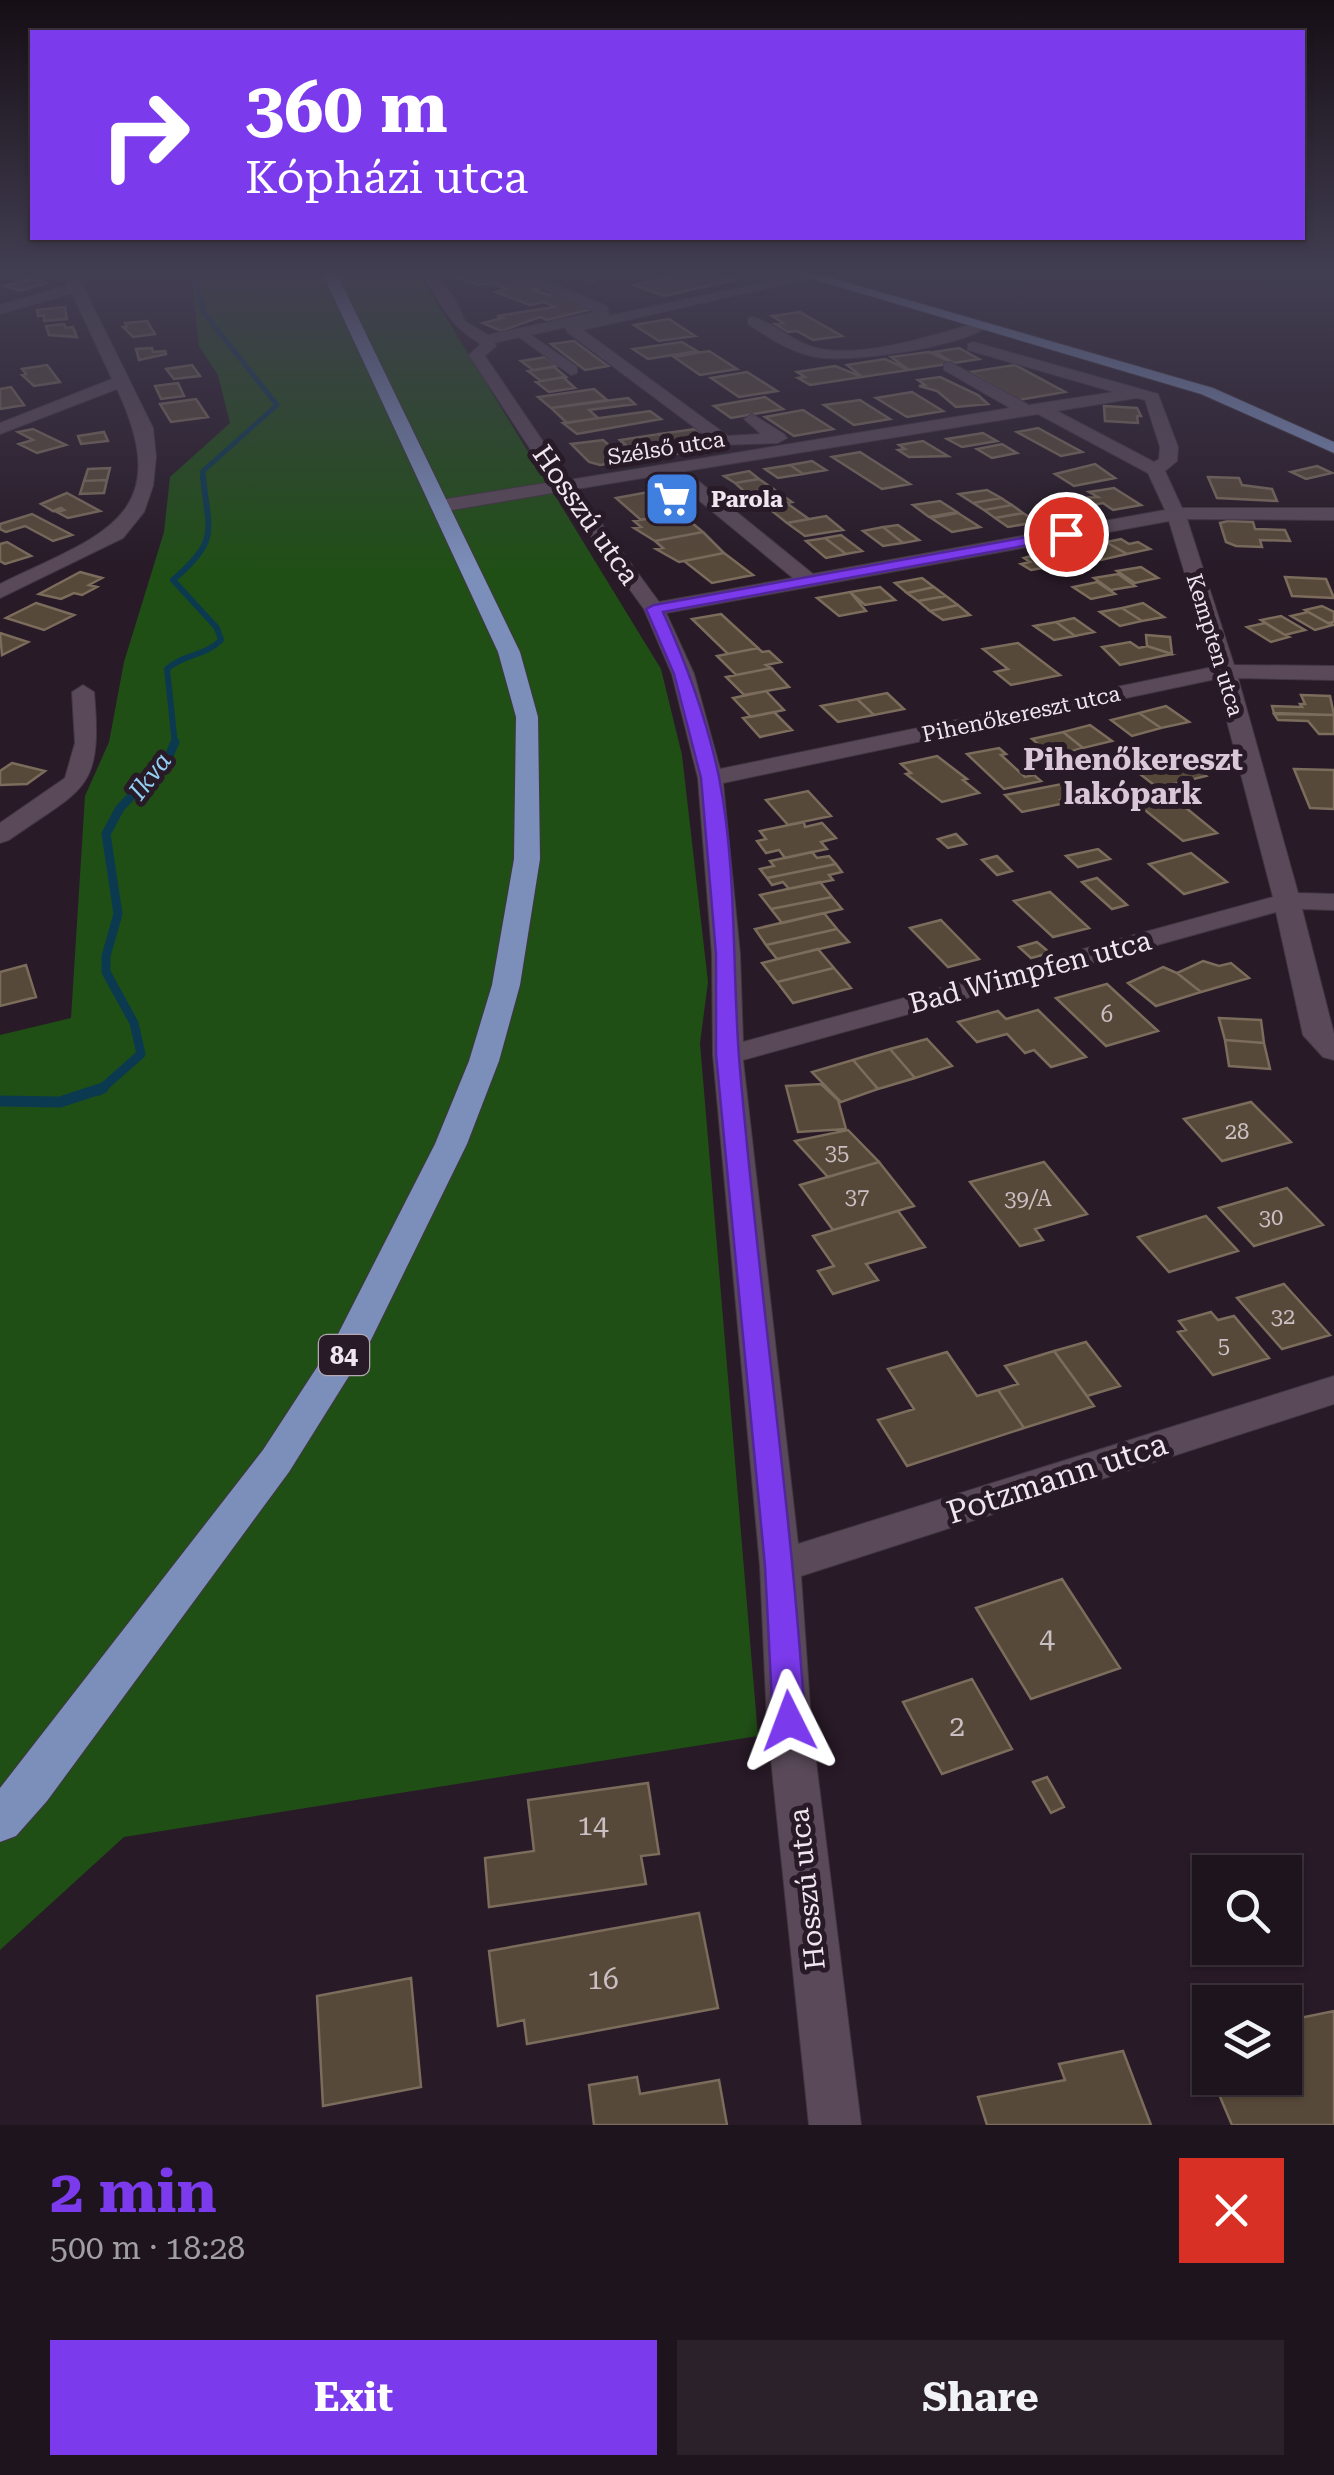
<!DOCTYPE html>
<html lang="en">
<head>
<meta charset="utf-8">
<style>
  :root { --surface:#1e141d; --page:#2b212a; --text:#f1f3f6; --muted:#a19ea4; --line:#3c333b; --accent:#7c3aed }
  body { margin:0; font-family:"Roboto Serif",serif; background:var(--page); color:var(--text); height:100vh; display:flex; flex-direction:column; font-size:38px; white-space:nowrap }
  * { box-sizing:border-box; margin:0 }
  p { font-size:32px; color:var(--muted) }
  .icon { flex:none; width:55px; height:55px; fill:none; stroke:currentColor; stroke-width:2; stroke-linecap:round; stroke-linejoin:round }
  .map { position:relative; height:2125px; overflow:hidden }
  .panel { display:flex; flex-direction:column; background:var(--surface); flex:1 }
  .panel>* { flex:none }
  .banner { position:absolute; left:30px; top:30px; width:1275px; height:210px; border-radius:0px; box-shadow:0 2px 8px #0004,0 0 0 2px var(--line); background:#7c3aed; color:#fff; overflow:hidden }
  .fabs { position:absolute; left:1192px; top:1855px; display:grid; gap:20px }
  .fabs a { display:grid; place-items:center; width:110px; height:110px; border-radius:0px; background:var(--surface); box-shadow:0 2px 8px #0004,0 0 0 2px var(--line); font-size:50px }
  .pin { position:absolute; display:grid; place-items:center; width:85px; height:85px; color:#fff; margin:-42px; border:5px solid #fff; border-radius:50%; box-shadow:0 2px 10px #0007 }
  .me { position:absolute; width:110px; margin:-55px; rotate:357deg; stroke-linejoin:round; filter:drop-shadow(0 0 8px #0008) }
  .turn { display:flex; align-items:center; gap:35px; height:210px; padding:0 50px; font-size:45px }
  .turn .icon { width:130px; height:130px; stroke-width:2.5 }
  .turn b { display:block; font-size:70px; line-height:85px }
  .round { display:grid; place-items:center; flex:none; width:105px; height:105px; border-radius:0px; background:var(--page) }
  .overview { display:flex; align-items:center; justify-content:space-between; height:170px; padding:0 50px }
  h1 { font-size:60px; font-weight:700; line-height:75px; color:var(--accent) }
  .cta { display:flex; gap:20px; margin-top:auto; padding:20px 50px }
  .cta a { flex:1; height:115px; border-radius:0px; background:var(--accent); color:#fff; font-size:40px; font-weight:700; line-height:115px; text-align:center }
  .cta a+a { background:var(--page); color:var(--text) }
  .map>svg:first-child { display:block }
  .green { fill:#204f16 }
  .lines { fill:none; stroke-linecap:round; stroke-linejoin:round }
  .stream-far3 { stroke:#0b3a50; stroke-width:5 }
  .stream-far2 { stroke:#0b3a50; stroke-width:6 }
  .stream-far1 { stroke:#0b3a50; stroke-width:9 }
  .stream { stroke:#0b3a50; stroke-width:11 }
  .building { fill:#574939; stroke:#7b6c5c; stroke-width:2.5 }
  .minor-casing { stroke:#413641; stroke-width:2 }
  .major-casing { stroke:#413641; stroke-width:2 }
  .minor { fill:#5a4a59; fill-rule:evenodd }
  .major { fill:#7c8eba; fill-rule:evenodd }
  .route { fill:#7c3aed; stroke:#51269a; stroke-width:2.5 }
  .labels { text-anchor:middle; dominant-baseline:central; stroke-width:10; stroke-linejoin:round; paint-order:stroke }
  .far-street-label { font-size:22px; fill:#f0e6ef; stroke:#281a27 }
  .far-poi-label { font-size:22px; font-weight:bold; fill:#f0e6ef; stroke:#281a27; text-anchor:start }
  .number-label { font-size:22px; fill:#cabfc2 }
  .far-water-label { font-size:25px; font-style:italic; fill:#92d0f3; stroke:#281a27 }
  .shield { fill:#281a27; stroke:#b4a9b3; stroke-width:2.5 }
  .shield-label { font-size:25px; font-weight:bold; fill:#f0e6ef }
  .street-label { font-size:28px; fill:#f0e6ef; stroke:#281a27 }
  .near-number-label { font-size:28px; fill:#cabfc2 }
  .neighbourhood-label { font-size:30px; font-weight:bold; fill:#d9c6d7; stroke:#281a27 }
  .near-street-label { font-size:32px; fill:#f0e6ef; stroke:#281a27 }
</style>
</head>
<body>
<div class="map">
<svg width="1334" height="2125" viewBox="0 0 1334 2125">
  <rect width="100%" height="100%" fill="#281a27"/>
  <path class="green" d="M191,272H418L661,669L682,755L708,982L700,1043L758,1736L124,1837L0,1950V1035L71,1018L85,796L109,742L124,662L164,532L170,477L230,423L218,375L199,346Z"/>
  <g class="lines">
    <path class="stream-far3" d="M193,272L204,313L277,405L203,471V478"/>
    <path class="stream-far2" d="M175,744L167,669C183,654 206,656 221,640L217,628L173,580C221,539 208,531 203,476"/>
    <path class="stream-far1" d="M99,1091L141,1054L134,1023L106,972V956L118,914L106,834L120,808L168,758L175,742"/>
    <path class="stream" d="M0,1101L60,1102L103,1088"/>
  </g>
  <path class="building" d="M485,272L495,276L509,273L543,287L533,289L548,295L558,293L597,308L547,320L540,317L501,331L483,323L503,318L497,316L554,307L544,302L530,305L496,292L508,289L491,283L478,285L446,273Z
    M690,272H713L734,280L664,296L634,285Z
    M31,279L47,283L20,291L4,286Z
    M65,307L67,319L44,321V315L38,316L37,310Z
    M800,312L842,336L813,340L797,331L788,332L775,324L783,323L772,316Z
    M669,319L695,336L659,341L634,325Z
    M147,321L155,334L133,337L123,327H127L125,323Z
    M64,324L66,328L73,327L77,337L49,335L46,326Z
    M574,341L608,366L585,370L551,344Z
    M682,342L697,351L648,359L633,349Z
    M152,348L153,352L165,351L166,354L139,360L136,349Z
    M959,348L979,359L954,363L935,352Z
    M709,351L737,369L700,375L674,357Z
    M929,352L954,363L909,370L891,357Z
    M546,357L558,366L533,370L521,361Z
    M885,359L909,370L862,377L847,365Z
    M47,365L60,382L34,386L22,375L26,374L22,369Z
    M192,365L200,376L174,379L166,369Z
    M1015,365L1065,392L1019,400L970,372Z
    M835,366L862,377L810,385L798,378L805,377L797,372Z
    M554,367L566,377L541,381L528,371Z
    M747,372L777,391L739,397L711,378Z
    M563,377L575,388L549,392L536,382Z
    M940,377L978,395L988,404L956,407L937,391L919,386L925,385L918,380Z
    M178,383L184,396L161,399L155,386Z
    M11,387L24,405L0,409V389Z
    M594,389L607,400L551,408L538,397Z
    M912,392L943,411L907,417L876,398Z
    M765,397L783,409L731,418L714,406Z
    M628,398L635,404L589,410L598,418L567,423L551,408Z
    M196,399L208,417L171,422L160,404Z
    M860,400L890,419L854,425L824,405Z
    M1104,406L1137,408L1141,416H1137L1138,423L1105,421Z
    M803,410L833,429L794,436L765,417Z
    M650,411L661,419L577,434L563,423Z
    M1038,428L1082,452L1061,456L1017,432Z
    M33,429L66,445L37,453L19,444L33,440L18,432Z
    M695,429L699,432L693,433L699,439L707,437L717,448L682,453L659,434Z
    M104,432L108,441L81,444L78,436Z
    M983,433L997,441L962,447L947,439Z
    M659,434L682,453L642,459L620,440Z
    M603,440L612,448L627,446L642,459L600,465L589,462L571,444Z
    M923,441L948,456L909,457L898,450L905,449L899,445Z
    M1002,444L1017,453L992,458L977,449Z
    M860,452L910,484L882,489L832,457Z
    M812,461L826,470L803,474L790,465Z
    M1095,464L1115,478L1074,486L1055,474Z
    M790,465L803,474L778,478L765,469Z
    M1317,466L1332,473L1306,479L1291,472Z
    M110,468L107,480L84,481L88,469Z
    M749,471L759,479L735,483L724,476Z
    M1208,477L1239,478L1242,485L1272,489L1277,501L1217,498Z
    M759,479L772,488L746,493L735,483Z
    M107,480L104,493L80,494L84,481Z
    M772,488L792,502L767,507L746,493Z
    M1114,488L1141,505L1113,510L1103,503L1088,506L1098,512L1074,516L1049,500L1098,497L1089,492Z
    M987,490L1001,498L973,503L959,494Z
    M654,491L680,513L641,520L616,498Z
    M67,493L100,511L68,518L57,512L64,510L61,508L53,511L41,504Z
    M1001,498L1012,505L984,510L973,503Z
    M940,501L957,512L929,517L913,505Z
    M788,504L809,519L787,523L767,507Z
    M1012,505L1023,513L995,518L984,510Z
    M680,513L703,532L655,541L634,528L641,527L634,521Z
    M958,513L980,527L952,532L931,518Z
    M1023,513L1037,522L1008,527L995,518Z
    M32,514L72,535L53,541L25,526L6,532L0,529V524Z
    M826,516L843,530L805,536L787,523Z
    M1228,521L1253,522L1255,529L1285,530L1290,541L1260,540L1262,547L1236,546L1226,542L1220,523Z
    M898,525L919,540L903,543L883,527Z
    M883,527L903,543L883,546L863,531Z
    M703,532L724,553L679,562L656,549L663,548L655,541Z
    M841,535L862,551L846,554L825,538Z
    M825,538L846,554L826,558L806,541Z
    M1121,539L1129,544L1138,542L1150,549L1127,554L1106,542Z
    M7,542L31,556L5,564L0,561V544Z
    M1106,542L1127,554L1101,560L1087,551L1098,549L1091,545Z
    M1054,551L1068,552L1082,561L1055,566L1038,554Z
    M724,553L753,575L712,583L684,561Z
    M1038,554L1055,566L1031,570L1021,564L1030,562L1024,558Z
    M1141,567L1158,578L1135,583L1117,571Z
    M80,572L102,578L89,585L97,587L82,595L74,593L61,599L39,594Z
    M1118,574L1135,586L1111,590L1094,578Z
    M1285,577L1326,579L1334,598L1292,596Z
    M922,578L934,587L907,593L895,583Z
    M1097,582L1115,594L1091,599L1073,587Z
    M880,587L895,600L865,605L850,592Z
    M934,587L946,596L918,601L907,593Z
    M850,592L866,611L839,616L817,598Z
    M946,596L958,605L930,611L918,601Z
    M36,603L74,615L44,630L6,618Z
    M1143,603L1164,617L1142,621L1122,608Z
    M958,605L970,615L943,620L930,611Z
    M1322,606L1334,612V622L1328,623L1305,610Z
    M1122,608L1142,621L1120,626L1100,612Z
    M1308,612L1328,623L1333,625L1315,630L1291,616Z
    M721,614L758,648L728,654L692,619Z
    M1281,616L1305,630L1285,635L1261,620Z
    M1074,618L1094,632L1075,636L1056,622Z
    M1056,622L1075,636L1054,640L1034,626Z
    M1265,623L1285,635L1289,637L1271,642L1247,627Z
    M0,633L28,642L2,655Z
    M1146,635L1170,637L1172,654L1147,646Z
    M1130,642L1139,648L1147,646L1172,654L1120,665L1102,647Z
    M1018,643L1060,675L1011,685L995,672L1008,669L983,649Z
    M758,648L762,652L769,651L781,662L766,665L771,668L736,675L717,656Z
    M771,668L789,687L744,695L726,677Z
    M766,691L784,710L751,717L733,698Z
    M887,693L904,709L874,715L857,699Z
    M1301,695L1330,696L1334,715L1274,713L1272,706L1302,707L1300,704H1305Z
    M857,699L874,715L838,722L821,706Z
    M1166,706L1189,722L1161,728L1139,713Z
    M774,712L792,730L760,737L743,718Z
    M1139,713L1161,728L1132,736L1111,720Z
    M1274,714L1334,715V734H1319L1308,721L1278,720Z
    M1090,725L1112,741L1083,748L1063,732Z
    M1063,732L1083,748L1052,756L1032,739Z
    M999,748L1006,754L1001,755L1025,777L1034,775L1041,781L1004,789L967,754Z
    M1174,753L1206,776L1158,788L1127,764Z
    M937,756L967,779L963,780L979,793L942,802L906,774L911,773L901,764Z
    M12,763L45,771L27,784L0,785V771Z
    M1294,769L1334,770V809L1310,808Z
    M1062,784L1076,797L1061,800L1065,803L1022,812L1005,795Z
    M808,791L831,816L788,825L766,800Z
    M1175,799L1217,833L1183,841L1141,807Z
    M804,822L805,827L822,823L836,838L821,842L827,849L785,858L779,850L766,853L757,841L766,839L760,831Z
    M956,834L966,844L948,848L938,839Z
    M1098,849L1110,859L1078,867L1066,856Z
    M812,852L817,858L829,856L836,864L767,878L760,869L774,866L770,861Z
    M1191,853L1227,882L1184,894L1149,864Z
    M997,856L1012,871L997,875L982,860Z
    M836,864L842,872L829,875L833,880L789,889L783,882L772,885L767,878Z
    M1097,878L1127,905L1112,909L1082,882Z
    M820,882L832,897L771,909L760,895Z
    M1050,892L1089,928L1053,937L1014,901Z
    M832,897L842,909L782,923L771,909Z
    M824,913L837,929L766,945L755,929Z
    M941,920L979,959L948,967L910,928Z
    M837,929L849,942L777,959L766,945Z
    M1037,942L1050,953L1031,958L1019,947Z
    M818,949L834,968L777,982L762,963Z
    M1203,961L1219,966L1231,963L1249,978L1201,992L1177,973Z
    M26,965L36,997L0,1006V972Z
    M1163,967L1177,973L1201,992L1156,1006L1128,983Z
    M834,968L851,988L793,1003L777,982Z
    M1107,984L1158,1031L1106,1046L1056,998Z
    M1038,1010L1086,1057L1051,1067L1034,1050L1025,1053L1007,1034L977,1042L958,1022L998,1011L1006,1019Z
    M1219,1018L1261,1020L1264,1043L1225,1040Z
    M927,1039L952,1066L915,1078L890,1049Z
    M1225,1040L1264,1043L1270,1069L1229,1066Z
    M890,1049L915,1078L878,1089L853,1060Z
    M853,1060L878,1089L841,1102L812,1072Z
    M821,1084L838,1100L846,1129L798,1132L786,1086Z
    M1251,1102L1291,1142L1222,1161L1184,1119Z
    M848,1130L879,1162L828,1177L795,1141Z
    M879,1162L914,1206L833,1230L800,1185Z
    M1044,1162L1087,1214L1035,1229L1043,1240L1020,1246L970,1182Z
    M1287,1188L1323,1225L1254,1246L1219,1208Z
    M898,1211L925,1247L866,1264L878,1280L833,1294L818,1271L834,1266L813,1236Z
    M1206,1216L1238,1251L1169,1272L1138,1237Z
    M1284,1284L1330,1335L1282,1349L1237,1298Z
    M1211,1312L1218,1320L1234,1316L1269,1358L1213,1375L1178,1332L1186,1330L1179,1321Z
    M1086,1342L1120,1386L1087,1396L1054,1351Z
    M1054,1351L1094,1406L1024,1428L998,1390L1018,1384L1005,1366Z
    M947,1352L977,1396L998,1390L1024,1428L907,1466L878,1420L914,1409L888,1369Z
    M1062,1579L1120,1668L1031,1699L976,1608Z
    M972,1679L1012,1749L942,1774L903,1702Z
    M1047,1777L1064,1807L1051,1813L1033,1782Z
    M648,1783L659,1854L641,1856L646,1884L489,1907L485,1858L534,1851L528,1800Z
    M699,1913L718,2008L527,2044L524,2020L498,2026L489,1951Z
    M411,1978L421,2087L323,2106L317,1996Z
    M1334,2011V2125H1232L1212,2078H1285V2021Z
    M1123,2051L1151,2125H987L978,2097L1065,2080L1059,2064Z
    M637,2077L640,2094L719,2080L727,2125H594L589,2085Z"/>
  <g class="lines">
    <g class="minor-casing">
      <path id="minor" d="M62,272H76L153,428L156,457L153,486L144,512L123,538L0,598V584C99,535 178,519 117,389L0,434V423L112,379L72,293L0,314V305L68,285Z
        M420,272H434L455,299L465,321L488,335L595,312L506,272H525L607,306L609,316L812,272V278L583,330L728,436L761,434L744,419L752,414L784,434L787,438L778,443L718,445L567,332L566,327L531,335L577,367V373L571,375L519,337L494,343L496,346L485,356L569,480L1010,408L944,370V364L950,362L1029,405L1114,392L968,350V344L973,342L1158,394L1178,447L1177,461L1165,471L1182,508H1334V520L1187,519L1234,665L1334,666V680L1238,678L1298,893L1334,894V910L1302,909L1334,1034V1060L1323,1057L1303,1035L1276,912L743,1060L798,1544L1334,1376V1404L801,1576L811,1721L861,2125H809L767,1721L760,1566L713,1055L712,954L698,778L672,674L644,609L559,492L440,512L431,506L440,500L552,482L469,355L480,345L478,342C446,323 442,302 420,272ZM1137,398L1145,400L1160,447L1159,459L1154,462L1057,411ZM1038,414L1148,473L1165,510L813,574L686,471ZM667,474L793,578L659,602L576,489ZM1169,521L1213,667L720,769L694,674L666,613ZM1216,679L1273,897L743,1042L740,954L723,783Z
        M563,272H583L598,280L591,284Z
        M753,317C775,324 793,342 816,348C863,359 934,335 979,322L987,327C959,347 845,365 811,356C787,350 768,337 748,324V318Z
        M83,685L94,692C103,792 84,787 9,840L0,843V823L65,778L75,743L72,692Z"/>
    </g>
    <g class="major-casing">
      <path id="major" d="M322,272H336L520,652L538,717L540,859L520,985L499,1061L467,1144L369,1344L289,1472L47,1801L16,1836L0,1842V1788L263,1450L336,1338L435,1144L469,1061L492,985L514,859L516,717L498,652Z
        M789,272H811L1213,388L1334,442V453L1201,394Z"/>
    </g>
    <use href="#minor" class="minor"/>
    <use href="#major" class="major"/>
  </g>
  <linearGradient id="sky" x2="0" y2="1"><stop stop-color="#160e15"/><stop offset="0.48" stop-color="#423e52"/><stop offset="1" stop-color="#423e52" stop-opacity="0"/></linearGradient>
  <rect width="1334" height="570" fill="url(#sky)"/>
  <path class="route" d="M1066,530L1074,534L1072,537L663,612C687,665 707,720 719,777C737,869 732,964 739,1057C757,1279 791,1499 805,1721L801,1732L789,1736L777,1732L773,1721L765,1566L716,1054V954L701,778L674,674L646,609L654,605Z"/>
  <defs>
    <g id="supermarket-square" transform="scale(2.875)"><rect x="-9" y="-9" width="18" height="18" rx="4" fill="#3f7fe0" stroke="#281a27"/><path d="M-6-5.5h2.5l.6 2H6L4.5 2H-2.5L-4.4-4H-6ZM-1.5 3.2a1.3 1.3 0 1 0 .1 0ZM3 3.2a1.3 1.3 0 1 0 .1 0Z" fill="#fff"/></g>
  </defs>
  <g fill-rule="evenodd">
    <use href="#supermarket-square" x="672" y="499"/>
  </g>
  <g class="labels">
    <g class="far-street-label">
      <text transform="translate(666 448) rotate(-9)">Szélső utca</text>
      <text transform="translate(1215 645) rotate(73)">Kempten utca</text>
      <text transform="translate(1021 714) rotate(-12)">Pihenőkereszt utca</text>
    </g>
    <g class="far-poi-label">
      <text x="711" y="499">Parola</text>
    </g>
    <g class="number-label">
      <text x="1107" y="1014">6</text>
      <text x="1237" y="1131">28</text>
      <text x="837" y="1152">35</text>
      <text x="857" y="1196">37</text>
      <text x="1028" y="1198">39/A</text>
      <text x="1271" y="1217">30</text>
      <text x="1283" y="1316">32</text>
      <text x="1224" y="1345">5</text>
    </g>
    <g class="far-water-label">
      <text transform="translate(150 776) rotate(-53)">Ikva</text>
    </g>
    <rect class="shield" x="319" y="1335" width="50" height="40" rx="8"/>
    <g class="shield-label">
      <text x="344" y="1355">84</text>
    </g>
    <g class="street-label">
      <text transform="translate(586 515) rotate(55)">Hosszú utca</text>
      <text transform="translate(1030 972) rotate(-15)">Bad Wimpfen utca</text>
      <text transform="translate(807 1889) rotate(-96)">Hosszú utca</text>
    </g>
    <g class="near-number-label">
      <text x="1047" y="1638">4</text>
      <text x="957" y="1726">2</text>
      <text x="593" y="1825">14</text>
      <text x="603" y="1979">16</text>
    </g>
    <g class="neighbourhood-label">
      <text x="1133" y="759">Pihenőkereszt<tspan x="1133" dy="34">lakópark</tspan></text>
    </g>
    <g class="near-street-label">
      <text transform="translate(1057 1478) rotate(-18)">Potzmann utca</text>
    </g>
  </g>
</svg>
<div class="fabs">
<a><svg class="icon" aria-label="search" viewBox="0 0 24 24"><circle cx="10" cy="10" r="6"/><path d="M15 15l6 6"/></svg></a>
<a><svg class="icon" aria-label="layers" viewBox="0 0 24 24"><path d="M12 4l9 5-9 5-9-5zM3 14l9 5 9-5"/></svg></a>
</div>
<div class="pin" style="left:1066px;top:534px;background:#d93025"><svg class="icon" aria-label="arrive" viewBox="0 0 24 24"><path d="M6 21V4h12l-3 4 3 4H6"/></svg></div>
<svg class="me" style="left:789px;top:1721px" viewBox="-20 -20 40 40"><path d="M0-17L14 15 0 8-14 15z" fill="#7c3aed" stroke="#fff" stroke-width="4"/></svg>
<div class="banner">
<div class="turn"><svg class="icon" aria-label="right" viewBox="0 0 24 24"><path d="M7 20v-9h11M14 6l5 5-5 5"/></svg><div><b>360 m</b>Kópházi utca</div></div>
</div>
</div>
<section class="panel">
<div class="overview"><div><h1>2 min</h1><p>500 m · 18:28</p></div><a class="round" style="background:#d93025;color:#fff"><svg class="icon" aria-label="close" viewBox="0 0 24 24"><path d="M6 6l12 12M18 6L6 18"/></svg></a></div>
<div class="cta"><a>Exit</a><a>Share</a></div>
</section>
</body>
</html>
